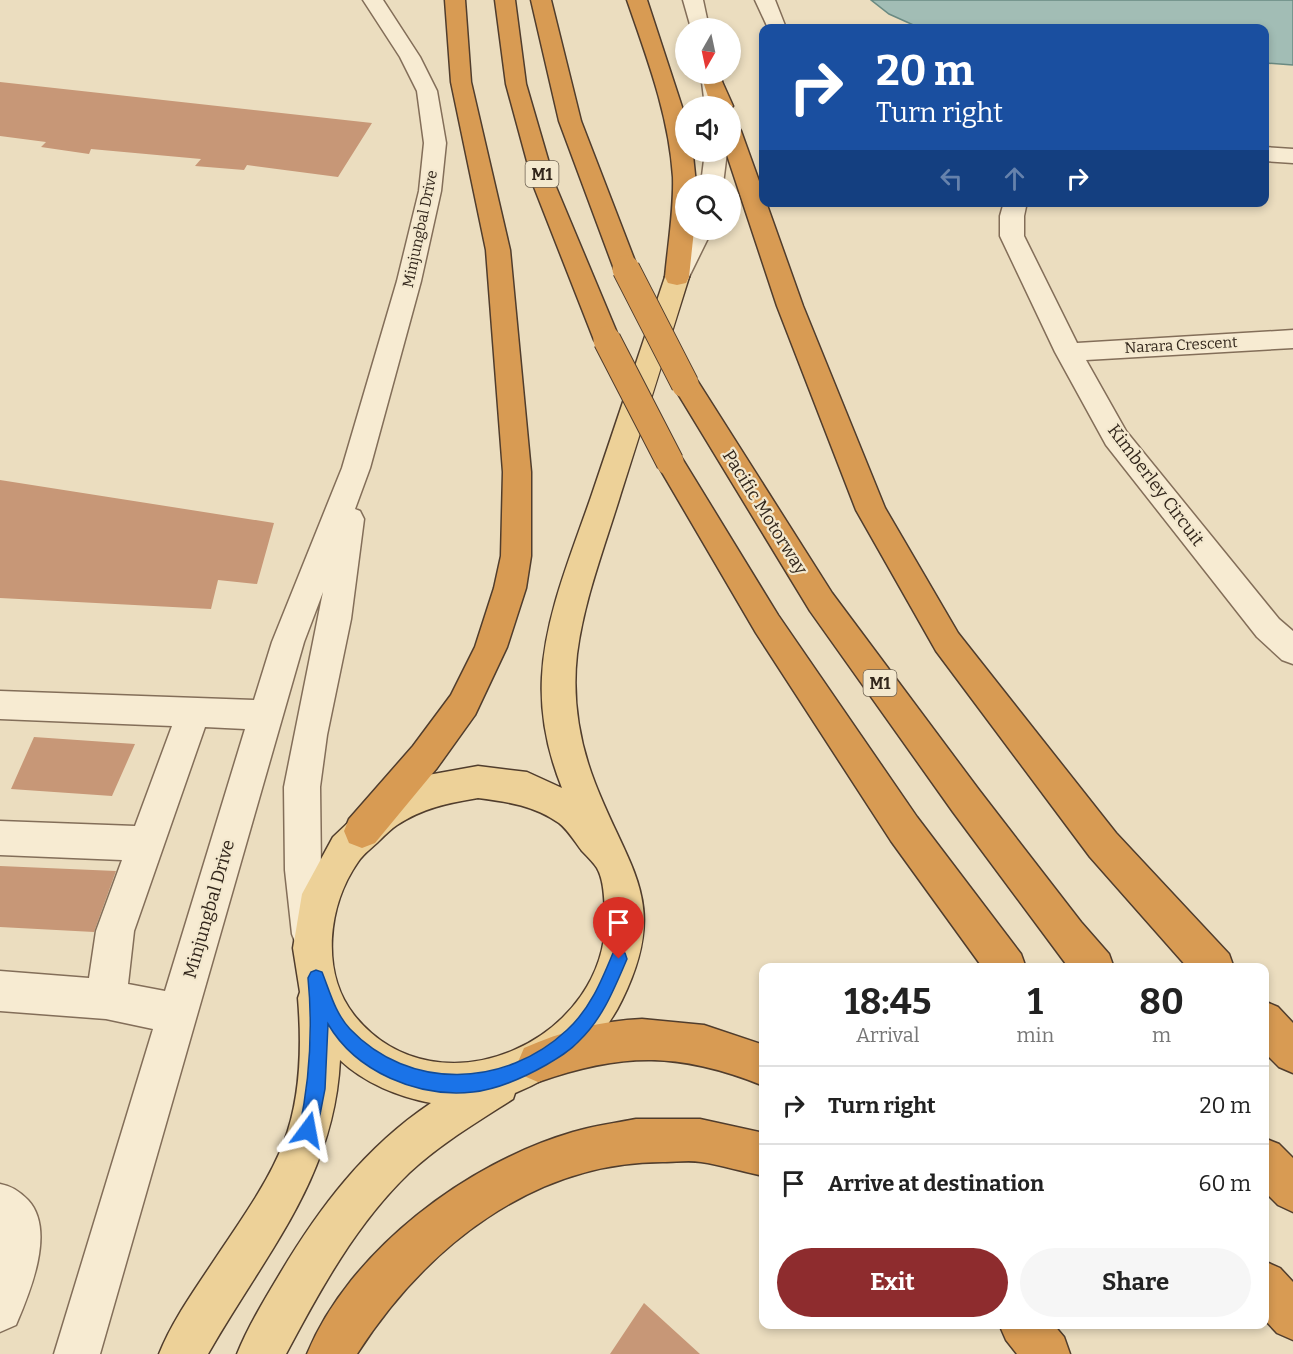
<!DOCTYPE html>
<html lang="en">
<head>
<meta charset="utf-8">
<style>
  :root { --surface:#fff; --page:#f6f6f6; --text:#222; --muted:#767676; --line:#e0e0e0; --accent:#8e2c2e }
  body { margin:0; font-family:Bitter,serif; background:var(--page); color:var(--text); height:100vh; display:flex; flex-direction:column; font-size:22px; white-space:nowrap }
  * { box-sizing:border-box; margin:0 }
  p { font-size:20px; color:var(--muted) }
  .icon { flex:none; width:33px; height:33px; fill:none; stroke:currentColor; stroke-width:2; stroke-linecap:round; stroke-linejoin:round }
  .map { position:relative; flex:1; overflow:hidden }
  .sheet { position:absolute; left:759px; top:963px; width:510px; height:366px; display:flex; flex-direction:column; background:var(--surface); border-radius:12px; box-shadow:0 3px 9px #0003 }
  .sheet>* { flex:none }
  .hud { position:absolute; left:759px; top:24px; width:510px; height:183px; border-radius:12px; box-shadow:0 3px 9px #0003; background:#1a4fa0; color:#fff; overflow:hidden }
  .needle { width:39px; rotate:189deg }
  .fabs { position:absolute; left:675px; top:18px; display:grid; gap:12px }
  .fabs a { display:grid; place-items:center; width:66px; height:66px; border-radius:50%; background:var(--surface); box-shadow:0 3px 9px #0003; font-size:30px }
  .pin { position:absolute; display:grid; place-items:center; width:51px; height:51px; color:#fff; margin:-62px -26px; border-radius:50% 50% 50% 0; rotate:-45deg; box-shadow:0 0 6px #0007 }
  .pin .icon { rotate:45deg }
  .me { position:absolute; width:66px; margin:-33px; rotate:13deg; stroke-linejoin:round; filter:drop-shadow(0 0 4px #0008) }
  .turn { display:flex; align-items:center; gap:21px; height:126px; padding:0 18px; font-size:27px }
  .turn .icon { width:78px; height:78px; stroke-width:2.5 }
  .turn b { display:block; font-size:42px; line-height:51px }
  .lanes { display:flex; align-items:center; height:57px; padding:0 18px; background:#0003; justify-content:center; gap:30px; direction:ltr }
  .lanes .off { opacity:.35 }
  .eta { display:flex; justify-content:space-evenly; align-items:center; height:102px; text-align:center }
  .eta b { font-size:36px; font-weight:700; line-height:42px }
  .button { display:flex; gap:12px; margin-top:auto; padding:12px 18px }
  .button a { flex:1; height:69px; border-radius:36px; background:var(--accent); color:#fff; font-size:24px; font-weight:700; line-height:69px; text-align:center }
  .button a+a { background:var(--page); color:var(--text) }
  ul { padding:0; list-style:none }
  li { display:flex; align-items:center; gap:18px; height:78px; padding:0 18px; border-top:2px solid var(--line) }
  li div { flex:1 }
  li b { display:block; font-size:22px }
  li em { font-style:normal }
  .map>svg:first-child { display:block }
  .water { fill:#a2bdb5; stroke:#6a8a82; stroke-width:1.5 }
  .building { fill:#c79777 }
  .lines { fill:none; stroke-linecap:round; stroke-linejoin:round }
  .minor-casing { stroke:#836e59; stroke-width:3 }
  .major-casing { stroke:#503d2d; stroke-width:3 }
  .highway-casing { stroke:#503d2d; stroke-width:3 }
  .minor { fill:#f7ebd2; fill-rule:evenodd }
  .major { fill:#edd198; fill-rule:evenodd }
  .highway { fill:#d89b53; fill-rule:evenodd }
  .highway-bridge-casing { stroke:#503d2d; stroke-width:29; stroke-linecap:butt }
  .highway-bridge { stroke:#d89b53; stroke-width:27 }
  .route { fill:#1a73e8; stroke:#114b97; stroke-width:1.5 }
  .labels { text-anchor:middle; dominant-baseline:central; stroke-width:4.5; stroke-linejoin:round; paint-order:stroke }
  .far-street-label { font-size:15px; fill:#33271c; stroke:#f3e8ce }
  .shield { fill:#f3e8ce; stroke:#6d6151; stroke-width:1.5 }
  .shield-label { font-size:16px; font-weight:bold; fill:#33271c }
  .street-label { font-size:18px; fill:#33271c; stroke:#f3e8ce }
</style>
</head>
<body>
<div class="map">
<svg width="1293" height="1354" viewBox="0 0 1293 1354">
  <rect width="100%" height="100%" fill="#ebddbf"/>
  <path class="water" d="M871,0H1293V65L1265,63L1264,28H920L889,14Z"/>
  <path class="building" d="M0,82L372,123L338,177L247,165L244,170L195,166L201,159L91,149L89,154L41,147L46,142L0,136Z
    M0,480L274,523L257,584L218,580L211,609L0,598Z
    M34,737L135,744L112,796L11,789Z
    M0,866L116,871L94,932L0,927Z
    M644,1303L700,1354H610Z"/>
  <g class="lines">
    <g class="minor-casing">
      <path id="minor" d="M363,0H383L420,57L437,91L446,143L441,191L421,281L370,468L355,509L360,511L364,519L351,619L327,735L320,787L321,870L330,934L325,947L311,953L297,947L292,934L285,870L284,787L323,592L304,642L100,1354H54L153,1029L106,1019L0,1011V971L89,978L96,931L122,860L0,855V821L135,826L172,726L0,719V691L254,700L272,642L342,468L397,281L419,191L424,143L417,91L400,57ZM205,727L245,729L165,991L128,984L134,931Z
        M683,0H703L709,28H691Z
        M755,0H775L786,28H768Z
        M701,74H721L725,106H705Z
        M1264,147L1293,149V163L1264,161Z
        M705,152H727L723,184H701Z
        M1004,202H1027L1024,216V236L1077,343L1293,330V348L1086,360L1126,431L1279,619L1293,631V664L1282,660L1257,637L1106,445L1055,352L1000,236V216Z
        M688,230H712L686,283L677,285L668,283L665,277Z
        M0,1184C12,1186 20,1192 28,1200C56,1230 30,1292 16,1325L0,1332Z"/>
    </g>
    <g class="major-casing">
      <path id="major" d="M677,269L686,271L689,277C667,349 644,421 621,493C605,546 584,599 577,654C572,698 579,742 595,783C629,871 670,902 622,1000C600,1046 561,1074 515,1093L513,1099C477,1122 440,1144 409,1173C356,1224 320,1290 286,1354H237C248,1327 263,1302 278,1277C319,1208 364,1148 431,1103C399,1097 364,1083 340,1060C334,1180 264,1255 208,1354H159C173,1319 196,1288 217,1256C241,1220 268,1183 284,1142C301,1097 302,1046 298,998L300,992L293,948L302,894L333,837L370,802L428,775L478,766L527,772L562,788C548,753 540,715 542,677C545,616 571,555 591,497C616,424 640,350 665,277L668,271ZM478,798C508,802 533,805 559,823C568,830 575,842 582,851C587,856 593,862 597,868C604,880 604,898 605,912C613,1038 438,1120 354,1015C320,972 328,905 358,862C363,854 373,847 380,840C385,835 391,829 397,825C423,808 448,803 478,798Z"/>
    </g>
    <g class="highway-casing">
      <path id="highway" d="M445,0H465L471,82L510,250L531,472V556L526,588L507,647L475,715L437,768L375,843L362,848L349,843L344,831L349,819L413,746L451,695L475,647L494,588L501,556L503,472L486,250L451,82Z
        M495,0H515L526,84L556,187L620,340L616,346L607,349L598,346L594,340L534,187L506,84Z
        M531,0H551L581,121L638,269L635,274L626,277L617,274L614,269L559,121Z
        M627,0H647L683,110L686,152H692L693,155L696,184H686V230H694L689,277L686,283L677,285L668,283L665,277C668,244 674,210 673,177C669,115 647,58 627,0Z
        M713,75L720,77L733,106L730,109V106H711L703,81L706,77Z
        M730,125L738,126L741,131L764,195V202H766L803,306L885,508L958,633L1116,833L1229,954L1234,968H1188L1090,857L936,651L856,510L777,306L726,152H730Z
        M685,375L695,377L832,593L979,790L1081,922L1109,954L1114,968H1069L953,812L810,611L672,384L675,377Z
        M670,452L680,455L778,615L917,817L1021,954L1026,968H983L891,841L756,633L660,469L656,462L660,455Z
        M1264,1001L1278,1007L1293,1023V1073L1279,1067L1264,1052Z
        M642,1019L704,1025L764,1045V1086C680,1052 623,1052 538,1082L524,1076L518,1062L524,1048C563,1031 600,1021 642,1019Z
        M636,1119H700L764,1133V1176C743,1172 722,1165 701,1162C689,1160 676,1162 665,1162C533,1161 425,1248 357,1354H307C350,1250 467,1163 573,1132C593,1126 615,1123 636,1119Z
        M1264,1138L1279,1144L1293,1158V1212L1278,1205L1264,1191Z
        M1264,1261L1280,1268L1293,1282V1340L1277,1333L1264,1319Z
        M999,1324H1053L1064,1337L1070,1354H1017L1006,1340Z"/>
    </g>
    <use href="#minor" class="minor"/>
    <use href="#major" class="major"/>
    <use href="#highway" class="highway"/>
    <g class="highway-bridge-casing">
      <path id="highway-bridge" d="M626,269L685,384
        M607,340L670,462"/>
    </g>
    <use href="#highway-bridge" class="highway-bridge"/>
  </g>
  <path class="route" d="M619,951L625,953L627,959C614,989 603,1018 579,1041C570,1051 558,1058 546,1065C523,1078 499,1089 473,1092C418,1098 356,1072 328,1024L325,1089L317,1130L314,1136L308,1139L302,1136L299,1130C310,1079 313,1030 308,978L311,972L316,970L322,972C330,992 335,1013 350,1029C409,1091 505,1088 567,1030C590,1009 601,982 613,953Z"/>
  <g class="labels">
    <g class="far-street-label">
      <text transform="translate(420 229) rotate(-78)">Minjungbal Drive</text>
      <text transform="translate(1181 345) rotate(-3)">Narara Crescent</text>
    </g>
    <g class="shield">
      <rect x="525.5" y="161" width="33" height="26" rx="4.5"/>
      <rect x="863.5" y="670" width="33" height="26" rx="4.5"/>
    </g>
    <g class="shield-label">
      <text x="542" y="174">M1</text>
      <text x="880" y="683">M1</text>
    </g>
    <g class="street-label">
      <text transform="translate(1156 485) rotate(53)">Kimberley Circuit</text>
      <text transform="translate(765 512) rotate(58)">Pacific Motorway</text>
      <text transform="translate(209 909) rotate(-74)">Minjungbal Drive</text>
    </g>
  </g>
</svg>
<div class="fabs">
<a><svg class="needle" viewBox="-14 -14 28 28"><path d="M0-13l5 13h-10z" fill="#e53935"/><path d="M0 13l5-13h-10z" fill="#767676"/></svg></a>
<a><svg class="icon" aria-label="sound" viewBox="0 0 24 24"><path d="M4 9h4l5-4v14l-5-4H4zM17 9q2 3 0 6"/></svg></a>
<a><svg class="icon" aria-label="search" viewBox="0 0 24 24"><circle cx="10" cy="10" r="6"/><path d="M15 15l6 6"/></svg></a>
</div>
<div class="pin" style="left:619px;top:959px;background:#d93025"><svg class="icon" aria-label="arrive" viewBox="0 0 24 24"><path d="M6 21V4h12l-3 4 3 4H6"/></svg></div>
<svg class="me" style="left:308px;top:1130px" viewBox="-20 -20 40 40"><path d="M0-17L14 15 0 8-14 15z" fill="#1a73e8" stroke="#fff" stroke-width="4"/></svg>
<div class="hud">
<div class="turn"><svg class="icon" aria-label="right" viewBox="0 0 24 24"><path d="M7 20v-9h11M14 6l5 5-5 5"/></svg><div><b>20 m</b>Turn right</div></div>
<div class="lanes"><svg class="icon off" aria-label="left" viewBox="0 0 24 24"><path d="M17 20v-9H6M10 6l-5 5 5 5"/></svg><svg class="icon off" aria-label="ahead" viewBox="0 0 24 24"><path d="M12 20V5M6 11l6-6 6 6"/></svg><svg class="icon" aria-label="right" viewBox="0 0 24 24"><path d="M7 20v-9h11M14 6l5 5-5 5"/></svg></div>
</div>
<section class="sheet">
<div class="eta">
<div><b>18:45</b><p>Arrival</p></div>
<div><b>1</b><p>min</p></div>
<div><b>80</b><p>m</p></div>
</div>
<ul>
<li><svg class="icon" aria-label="right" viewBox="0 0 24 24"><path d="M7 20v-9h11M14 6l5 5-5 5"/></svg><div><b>Turn right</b></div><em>20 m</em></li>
<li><svg class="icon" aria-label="arrive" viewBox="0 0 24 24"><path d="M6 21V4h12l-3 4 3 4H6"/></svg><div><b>Arrive at destination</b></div><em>60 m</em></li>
</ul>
<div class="button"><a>Exit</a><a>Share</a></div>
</section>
</div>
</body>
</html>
